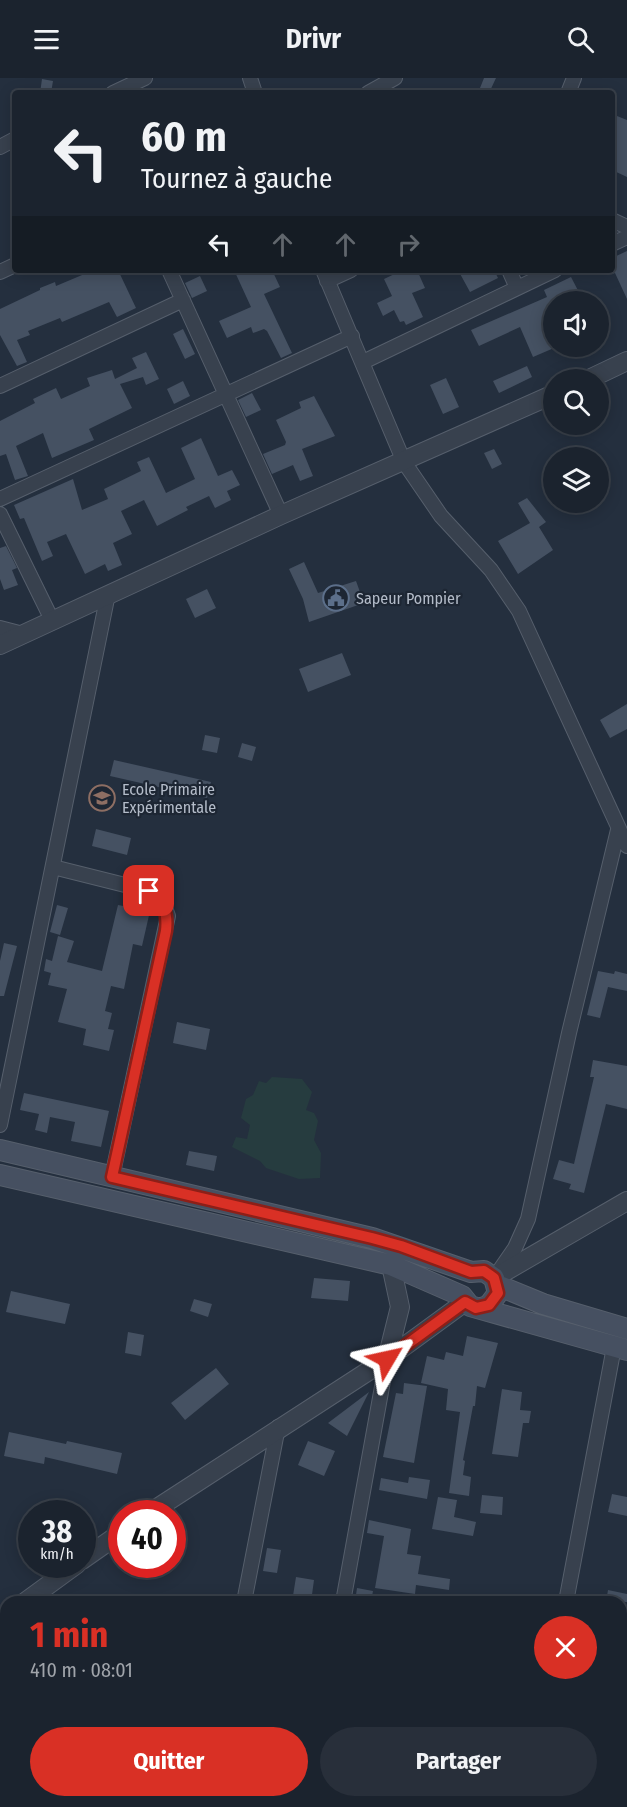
<!DOCTYPE html>
<html lang="fr">
<head>
<meta charset="utf-8">
<style>
  :root { --surface:#1b232e; --page:#282f3a; --text:#f1f3f6; --muted:#a0a4aa; --line:#39404a; --accent:#d93025 }
  body { margin:0; font-family:"Fira Sans Condensed",sans-serif; background:var(--page); color:var(--text); height:100vh; display:flex; flex-direction:column; font-size:22px; white-space:nowrap }
  * { box-sizing:border-box; margin:0 }
  p { font-size:20px; color:var(--muted) }
  .icon { flex:none; width:33px; height:33px; fill:none; stroke:currentColor; stroke-width:2; stroke-linecap:round; stroke-linejoin:round }
  .map { position:relative; flex:1; overflow:hidden }
  .side { position:absolute; left:0px; top:1518px; width:627px; height:212px; display:flex; flex-direction:column; background:var(--surface); border-radius:18px 18px 0 0; box-shadow:0 3px 15px #0003,0 0 0 2px var(--line) }
  .side>* { flex:none }
  .banner { position:absolute; left:12px; top:12px; width:603px; height:183px; border-radius:6px; box-shadow:0 3px 15px #0003,0 0 0 2px var(--line); background:#1b232e; color:var(--text); overflow:hidden }
  .fabs { position:absolute; left:543px; top:213px; display:grid; gap:12px }
  .fabs a { display:grid; place-items:center; width:66px; height:66px; border-radius:50%; background:var(--surface); box-shadow:0 3px 15px #0003,0 0 0 2px var(--line); font-size:30px }
  .speed { position:absolute; left:18px; top:1422px; display:flex; gap:12px; font-size:30px; font-weight:700; text-align:center }
  .speed>* { display:grid; place-content:center; width:78px; height:78px; border-radius:50%; background:var(--surface); box-shadow:0 3px 15px #0003,0 0 0 2px var(--line); line-height:1 }
  .speed small { font-size:15px; font-weight:400 }
  .speed .limit { border:9px solid #d22; background:#fff; color:#111 }
  .pin { position:absolute; display:grid; place-items:center; width:51px; height:51px; color:#fff; margin:-26px; border-radius:12px; box-shadow:0 3px 9px #0006 }
  .me { position:absolute; width:66px; margin:-33px; rotate:54deg; stroke-linejoin:round; filter:drop-shadow(0 0 4px #0008) }
  .turn { display:flex; align-items:center; gap:21px; height:126px; padding:0 30px; font-size:27px }
  .turn .icon { width:78px; height:78px; stroke-width:2.5 }
  .turn b { display:block; font-size:42px; line-height:51px }
  .lanes { display:flex; align-items:center; height:57px; padding:0 30px; background:#0003; justify-content:center; gap:30px; direction:ltr }
  .lanes .off { opacity:.35 }
  .round { display:grid; place-items:center; flex:none; width:63px; height:63px; border-radius:32px; background:var(--page) }
  .overview { display:flex; align-items:center; justify-content:space-between; height:102px; padding:0 30px }
  h1 { font-size:36px; font-weight:700; line-height:45px; color:var(--accent) }
  .cta { display:flex; gap:12px; margin-top:auto; padding:12px 30px }
  .cta a { flex:1; height:69px; border-radius:36px; background:var(--accent); color:#fff; font-size:24px; font-weight:700; line-height:69px; text-align:center }
  .cta a+a { background:var(--page); color:var(--text) }
  header { display:flex; justify-content:space-between; align-items:center; height:78px; padding:0 30px; background:var(--surface); font-size:27px; font-weight:700 }
  .map>svg:first-child { display:block }
  .green { fill:#263c3f }
  .building { fill:#455162 }
  .lines { fill:none; stroke-linecap:round; stroke-linejoin:round }
  .minor-casing { stroke:#565f6c; stroke-width:16 }
  .tertiary-casing { stroke:#565f6c; stroke-width:20 }
  .secondary-casing { stroke:#565f6c; stroke-width:22 }
  .minor { stroke:#38414e; stroke-width:14 }
  .tertiary { stroke:#38414e; stroke-width:18 }
  .secondary { stroke:#465061; stroke-width:20 }
  .route-casing { stroke:#8d1f18; stroke-width:15 }
  .route { stroke:#d93025; stroke-width:10 }
  .labels { text-anchor:middle; dominant-baseline:central; stroke-width:4.5; stroke-linejoin:round; paint-order:stroke }
  .poi-label { font-size:16px; fill:#b4bcc9; stroke:#1d2633; text-anchor:start }
</style>
</head>
<body>
<header><svg class="icon" aria-label="menu" viewBox="0 0 24 24"><path d="M4 6h16M4 12h16M4 18h16"/></svg>Drivr<svg class="icon" aria-label="search" viewBox="0 0 24 24"><circle cx="10" cy="10" r="6"/><path d="M15 15l6 6"/></svg></header>
<div class="map">
<svg width="627" height="1729" viewBox="0 0 627 1729">
  <rect width="100%" height="100%" fill="#242f3e"/>
  <path class="green" d="M272,999L302,1001L312,1014L306,1032L314,1035L318,1043L314,1062L321,1075L320,1100L299,1101L266,1090L260,1083L232,1069L236,1059L247,1061L250,1047L241,1040L246,1021L253,1017L259,1003L266,1005Z"/>
  <path class="building" d="M484,0H496L489,15H478Z
    M42,1L53,3L51,15H40Z
    M612,36L627,42V99L612,92Z
    M627,173V221L615,195L612,196V180Z
    M94,192H118L136,230L117,239L109,224L62,244L60,240L28,253L30,257L17,262L27,284L17,288L0,257V231L40,212V210L55,204L56,208Z
    M234,192H272L280,209L264,216L292,275L281,280L267,253L264,251L253,255L251,249L227,260L219,243L251,229Z
    M403,192H417L425,210L412,215L423,239L406,247L404,243L400,244L394,232L383,238L377,225L392,218L384,201Z
    M458,192H494L498,200L470,214Z
    M200,198L207,213L192,220L185,205Z
    M571,199L584,224H554V270L533,279L520,249L479,268L471,252L547,219L544,212Z
    M183,251L195,276L185,281L173,256Z
    M146,274L159,301L146,307L143,299L120,306L132,330L89,351L94,362L52,380L43,355L16,368L28,398L15,402L6,376L0,378V343L35,325L33,321L56,310L61,321L90,308L87,300L112,292L115,301L137,290L132,280Z
    M527,288L532,299L499,315L493,303Z
    M446,300L459,329L443,336L430,307Z
    M183,303L190,318L174,326L167,311Z
    M252,315L261,332L246,339L238,322Z
    M314,318L335,358L302,371L313,398L300,403L293,387L272,396L263,376L285,367L286,364L276,342L301,330L299,324Z
    M201,360L218,398L232,392L240,407L227,413L231,422L215,430L209,418L186,429L188,432L157,448L144,422L121,433L132,456L113,465L122,487L108,493L105,486L85,496L66,456L47,464L53,478L42,483L24,440L20,441L14,427L73,401L82,432L108,421L104,411L141,393L137,384L149,379L166,415L195,401L181,370Z
    M494,371L502,386L492,391L484,375Z
    M527,420L546,444L539,449L553,472L518,496L498,463L530,445L518,425Z
    M6,468L17,490L12,492L18,507L4,512L0,501V470Z
    M304,484L318,515L356,503L364,525L309,544L303,521L289,491Z
    M207,511L216,530L195,540L186,521Z
    M342,575L351,597L308,614L299,591Z
    M627,626V651L610,660L600,642Z
    M205,657L220,660L217,675L202,672Z
    M242,665L256,669L252,683L238,679Z
    M114,682L211,704L207,720L110,698Z
    M96,751L131,760L127,777L92,768Z
    M57,827L68,830L60,857L50,854Z
    M118,827L150,833L142,868L133,866L124,911L111,908L105,933L112,935L108,951L114,952L109,973L83,967L86,951L58,944L67,911L48,907L51,895L44,893L46,881L52,883L58,858L74,863L67,884L102,893Z
    M4,865L17,868L4,918H0V883Z
    M598,893L614,896L615,893L627,896V913L608,909L600,940L587,937Z
    M177,944L210,951L206,972L173,965Z
    M593,982L627,988V1031L606,1026L584,1115L569,1111L571,1106L553,1101L559,1082L574,1086L594,999H590Z
    M24,1015L109,1033L101,1069L71,1063L75,1044L50,1039L47,1055L35,1052L39,1036L20,1032Z
    M189,1073L217,1078L214,1093L186,1087Z
    M314,1200L350,1203L348,1223L311,1220Z
    M11,1213L70,1226L65,1246L6,1234Z
    M194,1221L212,1226L208,1239L190,1233Z
    M128,1254L144,1257L141,1278L125,1275Z
    M467,1258L498,1265L485,1310L477,1308L475,1328H473L463,1382L465,1383L463,1397L471,1399L469,1418L449,1415L460,1334L446,1332L448,1311L421,1305L427,1278L444,1282L446,1274L463,1278Z
    M216,1290L229,1306L185,1342L171,1325Z
    M404,1305L427,1308L414,1385L383,1379L396,1315L403,1316Z
    M502,1311L522,1314L520,1332L531,1333L529,1345H523L518,1379L492,1376Z
    M369,1314L347,1358L328,1345Z
    M9,1354L66,1366L67,1363L122,1375L117,1396L45,1379L44,1386L4,1378Z
    M308,1363L335,1373L324,1398L298,1387Z
    M409,1399L430,1402L427,1421L379,1412L381,1400L408,1405Z
    M612,1416L627,1419V1438L608,1434Z
    M482,1417L503,1419L502,1437L480,1435Z
    M438,1419L457,1422L454,1439L476,1444L473,1458L432,1451Z
    M369,1442L411,1451L407,1476L421,1478L418,1496L450,1501L449,1512L416,1507L415,1516L375,1510L384,1458L367,1455Z
    M267,1470L281,1472L277,1495L263,1493Z
    M296,1499L314,1502L311,1524H292Z
    M357,1510L373,1513L371,1524H355Z
    M608,1512L627,1516V1524H606Z"/>
  <g class="lines">
    <g class="minor-casing">
      <path id="minor" d="M250,0L255,15
        M113,15L145,0
        M368,15L395,0
        M568,15L574,0
        M0,69L15,61
        M612,142L627,149
        M612,166L627,159
        M169,192L281,437
        M323,192L404,384L441,438L491,492L519,533L627,768
        M509,192L517,210
        M0,194L15,187
        M327,203L351,192
        M363,284L555,192
        M0,308L183,222
        M0,421L352,258
        M0,436L52,542
        M0,550L23,556
        M53,789L149,813L164,827L168,838L112,1099
        M0,1047L108,516
        M497,1196L515,1170L528,1141L569,955L618,752
        M244,1524L278,1349
        M343,1524L387,1281
        M566,1524L614,1269
        M492,1724L524,1729
        M204,1729L205,1724
        M305,1729L306,1724"/>
    </g>
    <g class="tertiary-casing">
      <path id="tertiary" d="M587,302L627,283
        M0,567L281,437L554,316
        M494,1200L627,1123
        M387,1281L400,1229L391,1187
        M148,1436L387,1281L465,1224
        M82,1482L122,1454
        M25,1524L77,1486
        M0,1543L6,1538"/>
    </g>
    <g class="secondary-casing">
      <path id="secondary" d="M0,1072L372,1160L471,1194L484,1193L494,1200L498,1215L489,1227L482,1230
        M0,1097L391,1187L462,1218L470,1228L627,1272
        M497,1207L543,1226L627,1251"/>
    </g>
    <use href="#minor" class="minor"/>
    <use href="#tertiary" class="tertiary"/>
    <use href="#secondary" class="secondary"/>
  </g>
  <g class="lines">
    <g class="route-casing">
      <path id="route" d="M149,813C164,825 168,834 166,853L112,1099L372,1160L401,1168L471,1194L484,1193L494,1200L498,1215L489,1227L476,1230L465,1224L387,1281"/>
    </g>
    <use href="#route" class="route"/>
  </g>
  <defs>
    <g id="civic-ring" transform="scale(1.35)"><circle r="9.5" fill="#1d2633" stroke="#5c6f8a" stroke-width="1.5"/><path d="M-.6-6.5H3V-4.5H.6V-3L4-1V1h2V6H-6V1h2V-1L-.6-3ZM-1.2 2.5V6h2.4V2.5Z" fill="#5c6f8a"/></g>
    <g id="school-ring" transform="scale(1.35)"><circle r="9.5" fill="#1d2633" stroke="#8d6e63" stroke-width="1.5"/><path d="M0-5L7-2L0 1L-7-2ZM-4 1L0 2.5L4 1V4Q0 6-4 4Z" fill="#8d6e63"/></g>
  </defs>
  <g fill-rule="evenodd">
    <use href="#civic-ring" x="336" y="520"/>
    <use href="#school-ring" x="102" y="720"/>
  </g>
  <g class="labels">
    <g class="poi-label">
      <text x="356" y="520">Sapeur Pompier</text>
      <text x="122" y="711">Ecole Primaire<tspan x="122" dy="18">Expérimentale</tspan></text>
    </g>
  </g>
</svg>
<div class="fabs">
<a><svg class="icon" aria-label="sound" viewBox="0 0 24 24"><path d="M4 9h4l5-4v14l-5-4H4zM17 9q2 3 0 6"/></svg></a>
<a><svg class="icon" aria-label="search" viewBox="0 0 24 24"><circle cx="10" cy="10" r="6"/><path d="M15 15l6 6"/></svg></a>
<a><svg class="icon" aria-label="layers" viewBox="0 0 24 24"><path d="M12 4l9 5-9 5-9-5zM3 14l9 5 9-5"/></svg></a>
</div>
<div class="speed"><div>38<small>km/h</small></div><div class="limit">40</div></div>
<div class="pin" style="left:149px;top:813px;background:#d93025"><svg class="icon" aria-label="arrive" viewBox="0 0 24 24"><path d="M6 21V4h12l-3 4 3 4H6"/></svg></div>
<svg class="me" style="left:387px;top:1281px" viewBox="-20 -20 40 40"><path d="M0-17L14 15 0 8-14 15z" fill="#d93025" stroke="#fff" stroke-width="4"/></svg>
<div class="banner">
<div class="turn"><svg class="icon" aria-label="left" viewBox="0 0 24 24"><path d="M17 20v-9H6M10 6l-5 5 5 5"/></svg><div><b>60 m</b>Tournez à gauche</div></div>
<div class="lanes"><svg class="icon" aria-label="left" viewBox="0 0 24 24"><path d="M17 20v-9H6M10 6l-5 5 5 5"/></svg><svg class="icon off" aria-label="ahead" viewBox="0 0 24 24"><path d="M12 20V5M6 11l6-6 6 6"/></svg><svg class="icon off" aria-label="ahead" viewBox="0 0 24 24"><path d="M12 20V5M6 11l6-6 6 6"/></svg><svg class="icon off" aria-label="right" viewBox="0 0 24 24"><path d="M7 20v-9h11M14 6l5 5-5 5"/></svg></div>
</div>
<section class="side">
<div class="overview"><div><h1>1 min</h1><p>410 m · 08:01</p></div><a class="round" style="background:#d93025;color:#fff"><svg class="icon" aria-label="close" viewBox="0 0 24 24"><path d="M6 6l12 12M18 6L6 18"/></svg></a></div>
<div class="cta"><a>Quitter</a><a>Partager</a></div>
</section>
</div>
</body>
</html>
